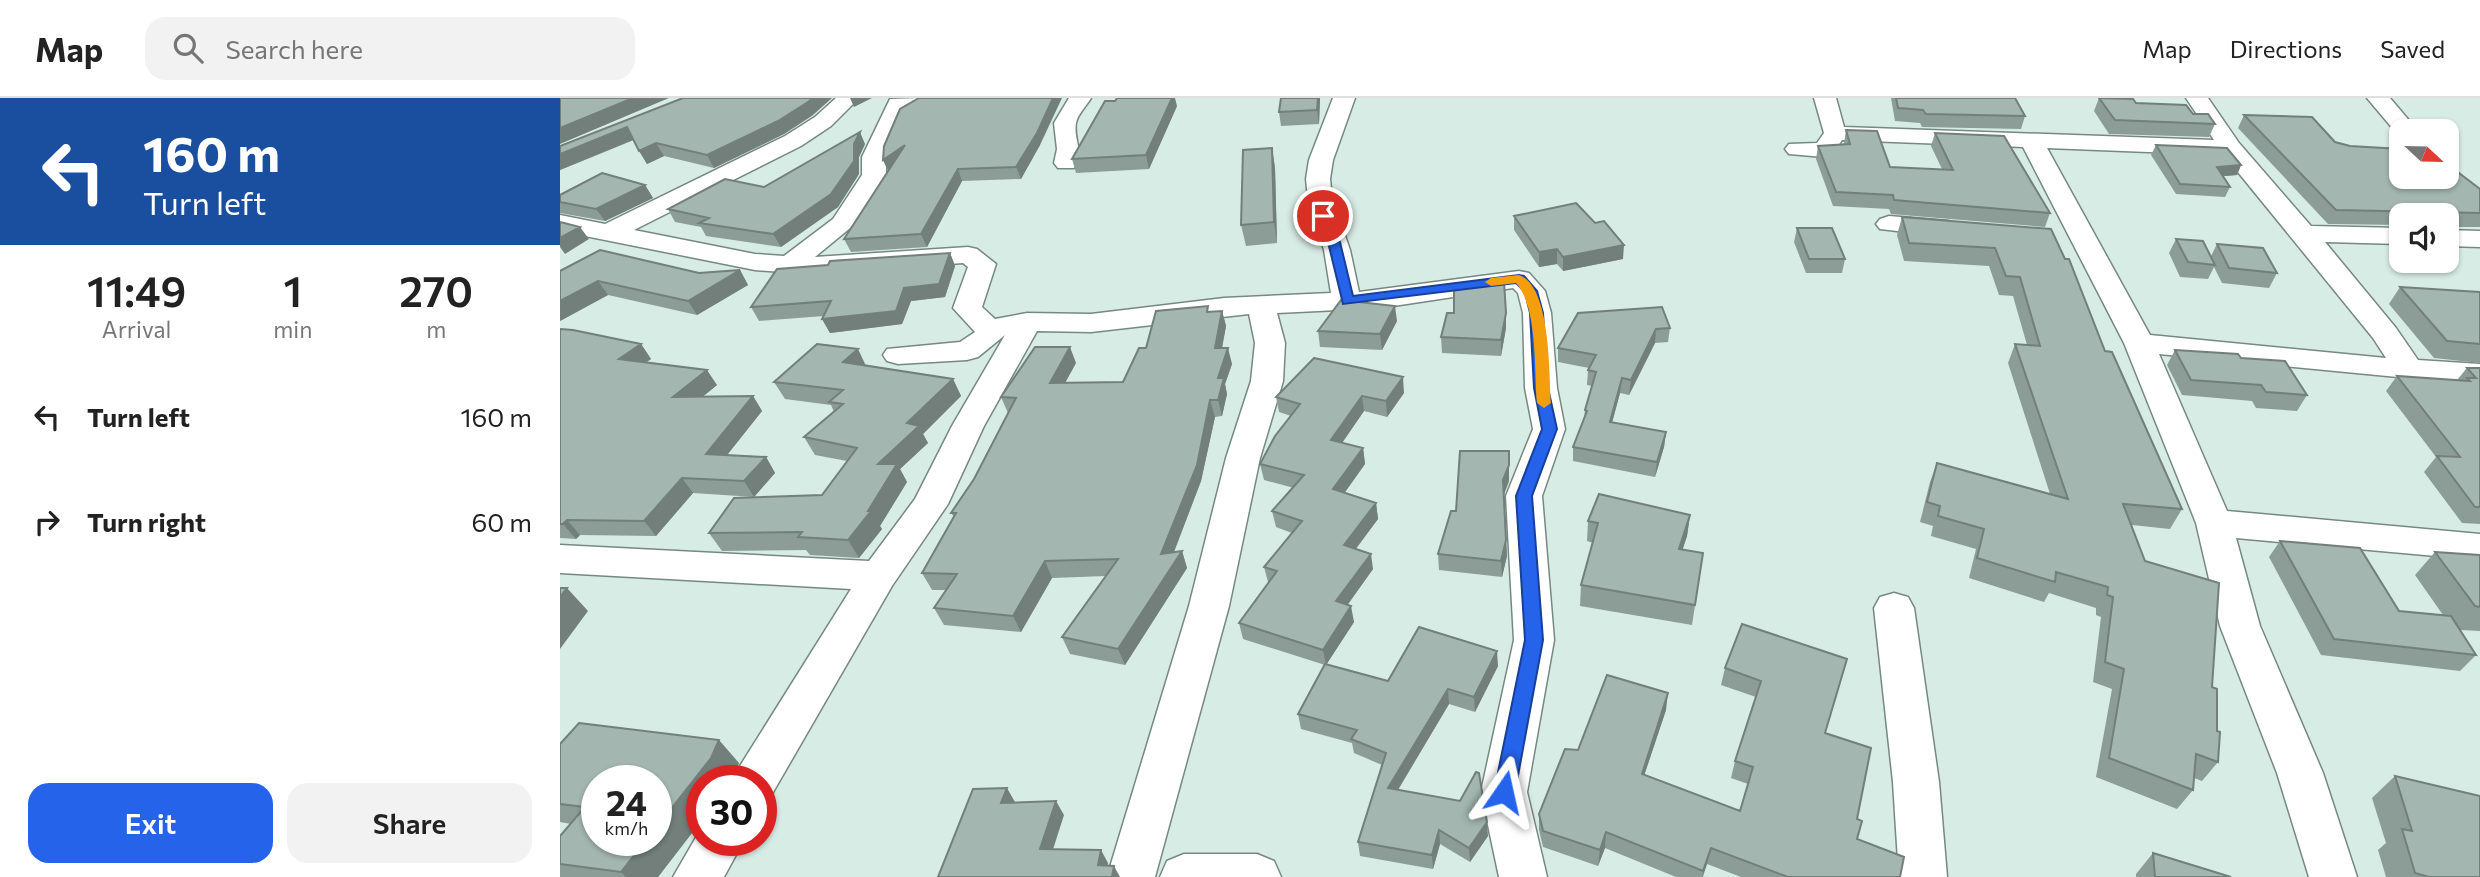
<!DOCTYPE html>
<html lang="en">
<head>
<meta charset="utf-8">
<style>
  :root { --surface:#fff; --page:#f2f2f2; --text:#222; --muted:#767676; --line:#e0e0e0; --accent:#2563eb }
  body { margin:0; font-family:Commissioner,sans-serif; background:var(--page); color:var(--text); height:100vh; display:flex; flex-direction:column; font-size:26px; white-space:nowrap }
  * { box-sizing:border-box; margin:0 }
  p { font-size:23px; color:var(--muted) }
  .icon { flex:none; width:38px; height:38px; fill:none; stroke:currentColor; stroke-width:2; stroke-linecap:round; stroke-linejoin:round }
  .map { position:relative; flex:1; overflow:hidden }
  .drawer { display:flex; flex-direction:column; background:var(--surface); width:560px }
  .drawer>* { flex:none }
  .top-card { background:#1a4fa0; color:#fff; overflow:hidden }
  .needle { width:46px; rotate:112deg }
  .buttons { position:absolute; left:1829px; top:21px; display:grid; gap:14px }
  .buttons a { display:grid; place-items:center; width:70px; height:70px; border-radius:14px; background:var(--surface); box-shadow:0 2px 5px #0004; font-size:35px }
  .speed { position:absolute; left:21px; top:667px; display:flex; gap:14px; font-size:35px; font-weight:700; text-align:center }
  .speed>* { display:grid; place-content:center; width:91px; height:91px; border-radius:50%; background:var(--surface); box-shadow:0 2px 5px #0004; line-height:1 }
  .speed small { font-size:18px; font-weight:400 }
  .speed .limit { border:10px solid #d22; background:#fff; color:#111 }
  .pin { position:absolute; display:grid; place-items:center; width:60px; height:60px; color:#fff; margin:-30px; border:4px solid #fff; border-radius:50%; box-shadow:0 2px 7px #0007 }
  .me { position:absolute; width:77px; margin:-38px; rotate:11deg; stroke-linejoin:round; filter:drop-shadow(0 0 5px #0008) }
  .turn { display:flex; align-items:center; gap:24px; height:147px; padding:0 28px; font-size:32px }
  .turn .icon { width:91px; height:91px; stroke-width:2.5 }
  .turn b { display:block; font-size:49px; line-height:60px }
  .eta { display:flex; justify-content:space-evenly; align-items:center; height:119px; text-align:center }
  .eta b { font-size:42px; font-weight:600; line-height:49px }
  .cta { display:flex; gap:14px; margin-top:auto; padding:14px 28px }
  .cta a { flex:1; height:80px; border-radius:21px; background:var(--accent); color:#fff; font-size:28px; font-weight:600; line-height:80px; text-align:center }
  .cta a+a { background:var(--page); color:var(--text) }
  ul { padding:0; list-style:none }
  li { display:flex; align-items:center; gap:21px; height:105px; padding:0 28px }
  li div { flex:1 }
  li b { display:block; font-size:26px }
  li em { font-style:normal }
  header { display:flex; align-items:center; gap:42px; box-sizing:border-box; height:98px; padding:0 35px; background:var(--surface); border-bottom:2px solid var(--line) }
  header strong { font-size:33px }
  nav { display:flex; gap:38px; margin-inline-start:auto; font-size:24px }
  .search { width:490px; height:63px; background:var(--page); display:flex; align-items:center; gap:18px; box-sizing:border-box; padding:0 24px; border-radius:21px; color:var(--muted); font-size:26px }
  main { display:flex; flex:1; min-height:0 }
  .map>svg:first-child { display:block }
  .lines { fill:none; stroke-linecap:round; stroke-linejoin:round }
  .street-casing { stroke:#768882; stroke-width:3 }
  .street { fill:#fff; fill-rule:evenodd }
  .wall { fill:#8c9d97 }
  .shaded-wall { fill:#727f7b }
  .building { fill:#a3b6b0; stroke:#727f7b; stroke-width:2 }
  .route { fill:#2563eb; stroke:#184099; stroke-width:2 }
  .slow { fill:#f59e0b }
</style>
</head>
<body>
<header>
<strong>Map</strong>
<div class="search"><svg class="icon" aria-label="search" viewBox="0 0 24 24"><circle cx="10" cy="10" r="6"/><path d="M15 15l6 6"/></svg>Search here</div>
<nav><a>Map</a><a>Directions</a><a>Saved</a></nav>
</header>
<main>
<section class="drawer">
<div class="top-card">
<div class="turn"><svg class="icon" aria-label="left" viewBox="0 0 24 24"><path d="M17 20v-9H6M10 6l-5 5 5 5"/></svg><div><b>160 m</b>Turn left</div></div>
</div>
<div class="eta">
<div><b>11:49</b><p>Arrival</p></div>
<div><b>1</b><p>min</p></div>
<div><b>270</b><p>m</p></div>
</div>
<ul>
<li><svg class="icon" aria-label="left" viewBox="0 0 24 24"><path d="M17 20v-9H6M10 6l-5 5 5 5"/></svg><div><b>Turn left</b></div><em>160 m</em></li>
<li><svg class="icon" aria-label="right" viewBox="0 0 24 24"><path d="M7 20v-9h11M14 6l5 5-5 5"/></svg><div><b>Turn right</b></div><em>60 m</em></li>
</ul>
<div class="cta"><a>Exit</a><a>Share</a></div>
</section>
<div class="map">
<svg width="1920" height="779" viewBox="0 0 1920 779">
  <rect width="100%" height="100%" fill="#d8ece6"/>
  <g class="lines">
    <g class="street-casing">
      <path id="street" d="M276,0H299L271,28L241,48L74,132L195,156L224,158L273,121L302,77V59L330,1L361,0L347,10L326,59V77L295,126L255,159L408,149L417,151L436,166L422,209L435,221L467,215L531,216L664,200L771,195L764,152L748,100L746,81L749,62L773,0H795L773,62L770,81L772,100L790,152L799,194L959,173L969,175L985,193L991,215L997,290L1005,331L982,398L994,542L967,694L987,779H939L921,694L954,542L946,398L973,331L965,290L963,215L958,195L953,190L820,210L717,215L725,245L723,283L700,360L669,508L595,779H547L629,508L666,360L691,283L695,245L689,216L531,234L477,233L424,328L388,406L332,488L212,696L201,700V682H174L180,668L291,491L0,475V447L309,463L355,401L392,328L445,237L418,259L407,262L338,266L327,263L323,257L327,251L400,244L415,234L393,210L408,169L403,165L248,176L195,172L0,133V117L45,126L225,38L255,19Z
        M509,0H531C527,7 517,17 516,25C513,42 525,54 514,70H498L494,65L497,51L494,25Z
        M1254,0H1276L1284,29L1654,42L1626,0H1648L1679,45L1751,128L1841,130V146L1765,144L1836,230L1858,262L1920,266V284L1848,280L1599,256L1667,413L1920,436V462L1676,440L1700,528L1763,675L1797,779H1749L1717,675L1660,528L1636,425L1564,245L1463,49L1282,42L1272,57L1264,59L1229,56L1225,51L1229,46L1257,45L1264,35ZM1487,50L1664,57L1813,240L1826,260L1590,237Z
        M1807,0H1830L1858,33H1841L1839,38Z
        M1329,118L1388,123L1397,126L1401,131L1397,136L1388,139L1320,131L1316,126L1320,121Z
        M1886,132L1920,133V149L1886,148Z
        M1334,495L1348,499L1354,510L1379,684L1387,779H1339L1333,684L1314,510L1320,499Z
        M142,729V742H184L164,779H113Z
        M624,756H697L714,763L721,779H600L607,763Z"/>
    </g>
    <use href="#street" class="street"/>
  </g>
  <path class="wall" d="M760,0L759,26L721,28L719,14Z
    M1331,0H1455L1465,18L1461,31L1362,29L1360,25L1335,23Z
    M1539,0L1576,5L1633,16L1655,26L1649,39L1549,36L1534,13Z
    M617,8L589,71L516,75L512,61Z
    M253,17L224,36L154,70L104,58L87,66L74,42L0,72V48Z
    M1684,17L1920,91V129H1886V117H1841V127L1768,126L1678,30Z
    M1286,32L1330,69L1382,71L1371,48L1375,35L1490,115L1485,129L1331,116L1329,111L1273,108L1256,61L1258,48L1284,46Z
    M305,46L299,59V76L278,109L221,149L146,138L141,129L115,124L108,111L204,89Z
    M480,47L461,81L402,83L367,149L291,154L284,141L328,73L323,62Z
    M1596,47L1681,67L1677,77L1663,78L1670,89L1665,99L1616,96L1591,57Z
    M712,50L715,70L717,145L686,148L681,127Z
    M85,87L93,100L45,123L0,115V97Z
    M954,118L1063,161L1003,173L997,166L979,169L954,132Z
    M1342,119L1491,131L1545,253L1622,411L1610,431L1572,427L1585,463L1652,589L1657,633L1658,664L1642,683L1634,680L1633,692L1617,711L1536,679L1552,591L1533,584L1541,519L1536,517V510L1489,495L1484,504L1409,480L1416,451L1371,438L1373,428L1360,424L1370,384L1377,365L1490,396L1448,265L1455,246L1467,247L1453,198L1439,197L1429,168L1344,163L1337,137Z
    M1237,130L1285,161L1282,175H1246L1234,144Z
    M1616,141L1651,158L1657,146L1717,175L1709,190L1662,185L1654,169L1648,181L1620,179L1609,155Z
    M40,152L139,175L180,172L188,187L137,217L48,197L0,223Z
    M390,155L395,168L385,199L351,203L342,226L270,235L262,221L264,218L199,223L191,209L268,167Z
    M1840,189L1920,194V265L1874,260L1829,206Z
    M1102,209L1110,230L1108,244L1095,245L1069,297L1060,295L1052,325L1106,334L1104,349L1095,379L1013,363V349L1024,320L1025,312L1032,288L1027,287L1028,272L1029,270L998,264V250Z
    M662,213L666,228L662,250L672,266L665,286L667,296L662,318L655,319L641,383L614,454L622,453L627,470L565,567L510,556L502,539L546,478L492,480L461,534L384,527L374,510L386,492H372L362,475L394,419L391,415L414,381L448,315L441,299L516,265L505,285L563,284L586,250L649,214Z
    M894,215H946V230L941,258L882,255L881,239Z
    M837,223L822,252L760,249L758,233Z
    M0,231L81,246L91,261L87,264L157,287L142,299L193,298L202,313L167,357L206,359L215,375L194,399L133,395L96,438L20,437L16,441L0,440Z
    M1615,252L1681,260L1747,297L1737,313L1696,310L1692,303L1622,297L1607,267Z
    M306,267L393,281L401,298L363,336L368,345L340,371L347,384L320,428L322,431L299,460L250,457L246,452L162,453L149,435L262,397L287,363L255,357L244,339L274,314L271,307L225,301L214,284Z
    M1907,270H1920V426L1902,425L1864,374L1876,359L1826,293L1837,278L1897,282Z
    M844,295L827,319L804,313L782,345L803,350L805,366L784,395L816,405L818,421L796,451L813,471L787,507L794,524L766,567L828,583L938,568L915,614L889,606L838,692L928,738L910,764L880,746L873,771L800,758L798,744L822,667L794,655L792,645L741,631L738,616L765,567L683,541L679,525L709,485L708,484L704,469L732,435L716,429L712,413L734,390L704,382L700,366L731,318L719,314L716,299Z
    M949,383L944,397L947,458L942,479L879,472L878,456L896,413Z
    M1130,417L1127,438L1122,452L1143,455L1132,527L1020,508L1021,487L1033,445L1027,443L1028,423Z
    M1720,443L1839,513L1883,517L1855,477L1875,454L1920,457V533L1900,532L1916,557L1900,573L1761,557L1709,459Z
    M1182,526L1265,635L1297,721V741L1340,779H1181L1147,766L1143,779H1116L1045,750L1038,768L983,749L979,732V716L1018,652L1106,612L1084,677L1180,713L1188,686L1171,680L1175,663L1196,599L1161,587L1165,570Z
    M0,646L179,665L171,682H142V722L98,779H0V738L11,726L0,724Z
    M1835,678L1920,779H1826L1818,752L1826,745L1812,700Z
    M1593,755L1671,779H1576V776Z"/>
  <path class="shaded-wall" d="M73,0H109L0,46V30Z
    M253,0H272L253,17L224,36L154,70L147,57Z
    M290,0H312L294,9Z
    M493,0H502L480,47L461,81L456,69Z
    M612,0H615L617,8L589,71L586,57Z
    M758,0H760L759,26L757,12Z
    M67,29L75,41L0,72V56Z
    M300,34L305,46L299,59V76L278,109L221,149L213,136L294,46Z
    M96,45L104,58L87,66L79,53Z
    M345,47L329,74L323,62Z
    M712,50L715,70L717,145L714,124Z
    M1681,67L1677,77L1653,79L1657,69Z
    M398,71L402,83L367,149L361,136Z
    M85,87L93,100L45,123L36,111Z
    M20,129L29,141L5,156L0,149V140Z
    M1064,147L1063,161L1003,173V159Z
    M997,151V166L979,169V154Z
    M390,155L395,168L385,199L351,203L342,226L270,235L262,221L344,190Z
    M180,172L188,187L137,217L128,203Z
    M38,183L48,197L0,223V203Z
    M835,208L837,223L822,252L820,236Z
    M662,213L666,228L659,266L655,250Z
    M946,215V230L941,258V242Z
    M1096,231L1095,245L1069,297L1071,282Z
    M81,246L91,261L69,275L59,261Z
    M510,249L516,265L496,301L490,285Z
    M668,250L672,266L665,286L667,296L662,318L658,302V280Z
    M298,251L306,268L283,264Z
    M147,272L157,287L124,314L113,299Z
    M843,279L844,295L827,319L826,303Z
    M1062,280L1060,295L1048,339L1050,324Z
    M393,281L401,298L363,336L368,345L340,371L347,384L320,428L322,431L299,460L288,442L308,413L318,366L347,325Z
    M193,298L202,313L156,371L146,356Z
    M802,298L804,313L773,358L771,342Z
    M650,302L655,319L641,383L607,472L601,456Z
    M1106,334L1104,349L1095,379L1097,364Z
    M803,350L805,366L776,407L773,391Z
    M949,353V383L943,398V382Z
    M206,359L215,375L194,399L184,383Z
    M122,380L133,395L96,438L84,423Z
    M816,405L818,421L787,462L784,447Z
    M1130,417L1127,438L1116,472L1119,451Z
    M7,422L20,437L16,441L3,426Z
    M946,442L947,458L942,479L941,463Z
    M622,453L627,470L565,567L558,551Z
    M811,456L813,471L779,519L776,503Z
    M485,463L492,480L461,534L453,518Z
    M7,490L28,513L0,551V499Z
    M791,508L794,524L766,567L763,552Z
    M937,553L938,568L915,614L914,599Z
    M888,591L889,606L830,705L828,690Z
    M1108,595L1106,612L1079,693L1082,676Z
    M159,642L179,665L171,682H142V722L98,779H66L61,774L86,742H96V730Z
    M447,690L455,704L450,719L441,705Z
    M496,703L504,717L489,764L480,751Z
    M927,724L928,738L910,764L909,750Z
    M879,732L880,746L873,771L872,757Z
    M1046,734L1045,750L1038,768L1040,752Z
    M1151,750L1147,766L1142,779L1143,773Z
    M541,752L548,765L545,779L538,767Z
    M554,768L560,779H552Z"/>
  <path class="building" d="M0,0H73L0,30Z
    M123,0H253L248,4L218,23L147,57L96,45L79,53L67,29L0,56V48Z
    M359,0H493L477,35L456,69L398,71L361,136L284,141L345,47L323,62L324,48L340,11Z
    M557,0H612L586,57L512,61L545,3H555Z
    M721,0H758L757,12L719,14Z
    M1336,0H1455L1465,18L1366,16L1363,12L1338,10Z
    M1539,0L1573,1L1576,5L1626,7L1633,16H1648L1655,26L1555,22Z
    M1684,17L1752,19L1775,44L1790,48L1841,51V79H1886V68L1891,69L1920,91V115L1776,112Z
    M1286,32L1317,33L1330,69L1393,72L1375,35L1444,38L1490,115L1334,102L1333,97L1276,94L1258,48L1290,46Z
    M300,34L294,46V63L271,96L213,136L139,125L149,120L108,111L165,81L204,89Z
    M1596,47L1667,50L1681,67L1657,69L1670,89L1620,86Z
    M712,50L714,124L681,127L683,52Z
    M42,75L85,87L36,111L0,104V97Z
    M1016,105L1035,125L1044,123L1064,147L1003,159L997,151L979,154L954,118Z
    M1342,119L1491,131L1505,161H1509L1545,253L1552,254L1622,411L1563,406L1585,463L1659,485L1652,589L1657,591V633L1660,634L1658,664L1636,656L1633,692L1549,660L1564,571L1545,564L1553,499L1547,497L1548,489L1496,474L1495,484L1417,460L1424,431L1378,418L1380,408L1367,404L1377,365L1508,401L1455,246L1480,248L1460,179L1446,178L1435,150L1349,145Z
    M0,124L20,129L0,140Z
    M1237,130H1272L1285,161H1249Z
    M1616,141L1643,143L1655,167L1628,164Z
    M1657,146L1703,150L1717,175L1669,170Z
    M40,152L139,175L180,172L128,203L38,183L0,203V173Z
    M390,155L379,186L344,190L336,213L262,221L271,203L191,209L217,171L268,167L270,163Z
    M944,183L946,215L941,242L881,239L887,215H894V186Z
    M1840,189L1920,194V246L1887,243Z
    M781,202L835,208L820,236L758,233Z
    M648,208L647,214L662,213L655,250H668L658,280H664L658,302H650L637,367L601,456L622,453L558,551L502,539L558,461L485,463L453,518L374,510L397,476L362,475L396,415H391L414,381L456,300L441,299L475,249H510L490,285L563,284L579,250H586L596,213Z
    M1102,209L1110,230L1096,231L1071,282L1062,280L1050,324L1106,334L1097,364L1013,349L1027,313L1025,312L1036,274L1028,272L1036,257L998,250L1018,215Z
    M0,231L13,232L81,246L59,261L147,272L113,299L193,298L146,356L206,359L184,383L122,380L84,423L7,422L3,426H0Z
    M257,246L298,251L283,264L393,281L347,325L359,328L318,366H337L308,413H311L288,442L238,439L242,434L149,435L174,400L262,397L297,350L244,339L283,306L269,304L283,292L214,284Z
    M1615,252L1678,256L1681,260L1725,263L1747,297L1706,294L1701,287L1631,282Z
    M754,260L843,279L826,303L802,298L771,342L803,350L773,391L816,405L784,447L811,456L776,503L791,508L763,552L679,525L717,473L704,469L742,423L712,413L744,377L700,366L715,338L740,306L716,299Z
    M1907,270H1920V409H1915L1877,358L1900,359L1837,278L1910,283L1907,280H1916Z
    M900,353H949V367L943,382L946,442L941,463L878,456L891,413H896Z
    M1039,396L1130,417L1119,451L1143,455L1135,507L1021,487L1038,425L1028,423Z
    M1720,443L1800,450L1839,513L1891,518L1916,557L1774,541Z
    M1875,454L1920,457V509L1915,508Z
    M0,490H7L0,499Z
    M1182,526L1287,561L1265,635L1311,650L1297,721L1302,723L1297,741L1344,759L1340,779H1228L1151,750L1143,773L1046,734L1040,752L983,733L979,716L1005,651L1018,652L1047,577L1108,595L1082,676L1180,713L1193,669L1175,663L1201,583L1165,570Z
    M859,529L937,553L914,599L888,591L828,690L900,703L916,674L919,675L927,724L909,750L879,732L872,757L798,744L826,655L791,641L797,632L738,616L765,566L828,583Z
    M19,625L159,642L151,660L96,730V682H37V742H86L61,774L0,766V738L25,709L0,706V646Z
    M1835,678L1920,698V779H1869L1855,775L1842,731L1852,733Z
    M447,690L441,705L496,703L480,751L541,752L538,767L554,768L552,779H378L413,691Z
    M1593,755L1671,779H1595Z"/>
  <path class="route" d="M759,116H767L780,144L793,198L959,177L964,178L977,193L983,215L988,290L997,331L972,398L983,542L955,694L951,701L944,704L937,701L934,694L965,542L956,398L982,331L974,290L970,215L965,194L956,185L783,206L768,144L758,118Z"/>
  <path class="slow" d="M959,177C991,188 989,275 991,305L984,310L977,305C974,273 978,209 956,185L931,188L925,184L931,180Z"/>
</svg>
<div class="buttons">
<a><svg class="needle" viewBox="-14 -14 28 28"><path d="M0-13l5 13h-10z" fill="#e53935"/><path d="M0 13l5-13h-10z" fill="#767676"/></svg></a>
<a><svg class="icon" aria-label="sound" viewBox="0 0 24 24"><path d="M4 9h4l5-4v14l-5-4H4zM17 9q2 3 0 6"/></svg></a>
</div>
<div class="speed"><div>24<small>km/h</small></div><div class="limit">30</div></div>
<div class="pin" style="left:763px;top:118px;background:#d93025"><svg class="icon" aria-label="arrive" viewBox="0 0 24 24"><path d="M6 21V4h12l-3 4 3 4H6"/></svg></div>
<svg class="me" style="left:944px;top:694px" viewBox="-20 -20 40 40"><path d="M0-17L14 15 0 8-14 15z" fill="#2563eb" stroke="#fff" stroke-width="4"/></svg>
</div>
</main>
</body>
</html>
